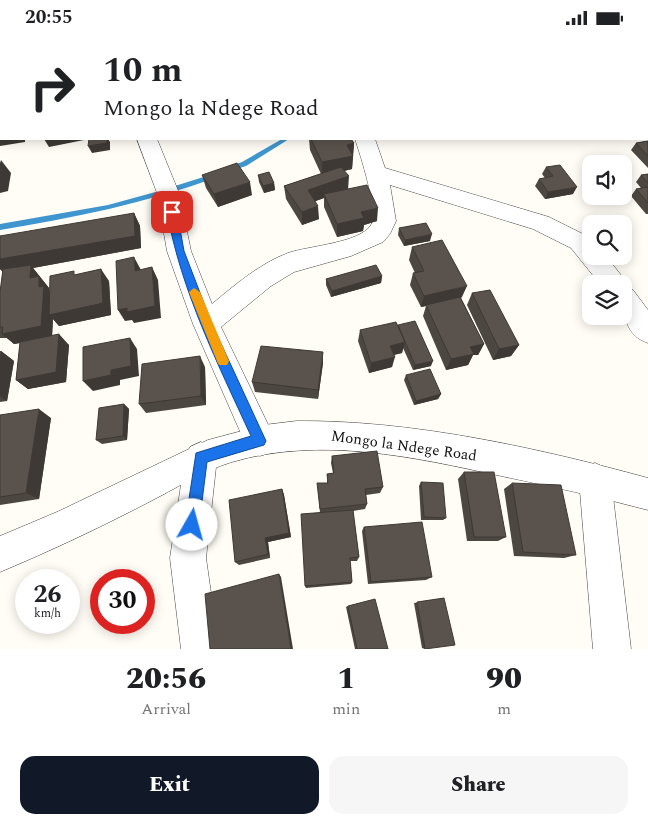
<!DOCTYPE html>
<html lang="en">
<head>
<meta charset="utf-8">
<style>
  :root { --surface:#fff; --page:#f6f6f6; --text:#202124; --muted:#757577; --accent:#111827 }
  body { margin:0; font-family:Spectral,serif; background:var(--page); color:var(--text); height:100vh; display:flex; flex-direction:column; font-size:19px; white-space:nowrap }
  * { box-sizing:border-box; margin:0 }
  p { font-size:16px; color:var(--muted) }
  .icon { flex:none; width:28px; height:28px; fill:none; stroke:currentColor; stroke-width:2; stroke-linecap:round; stroke-linejoin:round }
  .map { position:relative; height:614px; overflow:hidden }
  .details { display:flex; flex-direction:column; background:var(--surface); flex:1 }
  .details>* { flex:none }
  .guide { position:absolute; left:0px; top:0px; width:649px; height:105px; box-shadow:0 2px 12px #0003; background:#fff; color:var(--text); overflow:hidden }
  .fabs { position:absolute; left:582px; top:120px; display:grid; gap:10px }
  .fabs a { display:grid; place-items:center; width:50px; height:50px; border-radius:10px; background:var(--surface); box-shadow:0 2px 12px #0003; font-size:25px }
  .speed { position:absolute; left:15px; top:534px; display:flex; gap:10px; font-size:25px; font-weight:700; text-align:center }
  .speed>* { display:grid; place-content:center; width:65px; height:65px; border-radius:50%; background:var(--surface); box-shadow:0 2px 12px #0003; line-height:1 }
  .speed small { font-size:12px; font-weight:400 }
  .speed .limit { border:8px solid #d22; background:#fff; color:#111 }
  .pin { position:absolute; display:grid; place-items:center; width:42px; height:42px; color:#fff; margin:-21px; border-radius:10px; box-shadow:0 2px 8px #0006 }
  .me { position:absolute; width:55px; margin:-28px; rotate:7deg; stroke-linejoin:round; filter:drop-shadow(0 0 4px #0008) }
  .turn { display:flex; align-items:center; gap:18px; height:105px; padding:0 20px; font-size:22px }
  .turn .icon { width:65px; height:65px; stroke-width:2.5 }
  .turn b { display:block; font-size:35px; line-height:42px }
  .eta { display:flex; justify-content:space-evenly; align-items:center; height:85px; text-align:center }
  .eta b { font-size:30px; font-weight:800; line-height:35px }
  .primary-button { display:flex; gap:10px; margin-top:auto; padding:10px 20px }
  .primary-button a { flex:1; height:58px; border-radius:15px; background:var(--accent); color:#fff; font-size:20px; font-weight:800; line-height:58px; text-align:center }
  .primary-button a+a { background:var(--page); color:var(--text) }
  .status { display:flex; justify-content:space-between; align-items:center; height:35px; padding:0 25px; background:var(--surface); direction:ltr }
  .status svg { height:14px; fill:currentColor }
  .map>svg:first-child { display:block }
  .lines { fill:none; stroke-linecap:round; stroke-linejoin:round }
  .stream { fill:#3f96cf; fill-rule:evenodd }
  .minor-casing { stroke:#444; stroke-width:1 }
  .tertiary-casing { stroke:#444; stroke-width:1 }
  .minor { fill:#fff; fill-rule:evenodd }
  .tertiary { fill:#fff; fill-rule:evenodd }
  .wall { fill:#4d4742 }
  .shaded-wall { fill:#3f3936 }
  .building { fill:#5a524d; stroke:#3f3936 }
  .route { fill:#1a73e8; stroke:#114b97 }
  .slow { fill:#f59e0b }
  .labels { text-anchor:middle; dominant-baseline:central; stroke-width:5; stroke-linejoin:round; paint-order:stroke }
  .street-label { font-size:15px; fill:#111; stroke:#fff }
</style>
</head>
<body>
<div class="status"><b>20:55</b><svg viewBox="0 0 49 12"><path d="M0 12V9h3v3zM5 12V6h3v6zM10 12V3h3v9zM15 12V0h3v12zM26 1h20v11H26zM47 4h2v5h-2z"/></svg></div>
<div class="map">
<svg width="648" height="614" viewBox="0 0 648 614">
  <rect width="100%" height="100%" fill="#fffdf5"/>
  <g class="lines">
    <path class="stream" d="M282,104H289L246,131L227,137L224,135L225,133L242,127Z
      M213,139H215V143C145,168 74,183 0,195V189L108,170L159,156Z"/>
    <g class="minor-casing">
      <path id="minor" d="M104,0H121V1H105Z
        M570,0H587V1H571Z
        M137,104H157L179,158L191,216L212,269C235,250 259,229 288,218C308,211 360,208 371,190C379,177 360,119 355,104H375L385,133L549,182L587,201L591,205V221H606L628,249L626,252L633,255L648,275V308C621,299 624,273 624,249H600L571,213L533,194L390,150L396,186L390,199L383,207L351,221L294,237L271,251L221,292L276,406L271,417L260,421L249,417L193,289L167,216L157,158Z
        M201,407L212,412L217,423L206,523L219,614H181L170,523L185,423L190,412Z
        M595,428L606,433L611,444L631,614H593L579,444L584,433Z"/>
    </g>
    <g class="tertiary-casing">
      <path id="tertiary" d="M297,386C412,385 538,413 648,443V475C599,462 550,451 501,441C414,422 320,401 232,427C202,436 175,454 147,468C99,493 50,516 0,537V501L57,477L208,405L264,390Z"/>
    </g>
    <use href="#minor" class="minor"/>
    <use href="#tertiary" class="tertiary"/>
  </g>
  <path class="wall" d="M0,0H27V1H1V17H0Z
    M309,104H351L354,108L352,134L344,136L348,154L377,186L364,190L363,196L337,202L324,172V163L315,166L319,184L302,190L286,164L284,151L321,139L310,115Z
    M648,106V133L631,115L636,108Z
    M546,132L573,159L545,164L535,151L539,144L545,143L542,139Z
    M648,139V179H646L631,161L636,154L641,153L636,147L641,140Z
    M202,140L252,160L218,172L206,153Z
    M258,140L274,148L275,155L264,158L259,147Z
    M134,178L140,191L141,213L33,233L49,253L50,258L77,239L109,246L111,280L59,291L53,284L52,301L69,310L66,347L28,354L16,345L20,308L14,309L7,303H0V257L3,237L0,234V224Z
    M399,193L430,206L404,211L398,200Z
    M412,212L462,262L461,263L484,309L478,320H473L468,330L446,335L423,281L426,271L421,272L410,250L413,238H415L409,225Z
    M382,241L381,248L331,262L326,250V244Z
    M472,258L519,310L511,321L493,325L467,270Z
    M398,290L431,331L413,335L403,313L402,318L394,320L392,332L369,338L358,306L360,295Z
    M0,316H1L14,326L7,366L0,367Z
    M323,328L318,364L255,357L252,347Z
    M205,332L206,370L146,378L139,369Z
    M406,340L441,359L438,364L414,370L404,345Z
    M124,369L129,374L127,405L102,409L96,405Z
    M0,380L51,383L39,464L0,470Z
    M332,421L383,452L380,458L366,460L367,469L365,474L353,476L359,522L357,526H350L352,547L351,549L306,553L305,551L320,478L318,455L327,448V439L333,438L331,428Z
    M464,437L506,502L498,506H467L458,444Z
    M421,447L446,483L443,485H421L419,451Z
    M512,448L576,520L564,523L514,521L504,454Z
    M282,454L284,460L291,502L268,507L270,523L239,530L235,527Z
    M364,492L432,542L426,545L368,549L362,496Z
    M444,563L425,614L422,613L414,568Z
    M348,571L388,614H355L346,572Z"/>
  <path class="shaded-wall" d="M0,0H6V1H1V17H0Z
    M207,0H229V1H207Z
    M296,0H305V1H293Z
    M1,95V104H25V107L0,111V96Z
    M44,104H89L49,112Z
    M107,104H108L110,107V115L92,118L88,111Z
    M354,108L352,134L322,141V127L347,110Z
    M1,125L11,138L8,156L0,158V128Z
    M349,141L348,155L324,159V163L308,169V155Z
    M250,147L252,160L218,172L214,159Z
    M274,148L275,155L264,158L263,151Z
    M577,152L573,159L545,164L548,157Z
    M318,171L319,184L302,190V177Z
    M378,173L377,186L364,190L363,196L337,202V189L361,177Z
    M134,178L140,191L141,213L33,233L49,253V257L54,263L101,234L109,246L111,280L59,291L53,284L52,302L14,309L2,299L43,258L4,238L0,234V224Z
    M432,199L430,206L404,211L405,205Z
    M134,222L141,235L135,236Z
    M152,232L158,245L161,283L134,288L132,285L125,286L118,275Z
    M382,241L381,248L331,262L332,256Z
    M467,251L462,262L427,271L426,270V271L421,272L424,261Z
    M59,299L69,310L66,347L28,354L16,345Z
    M130,303L137,314L139,341L120,345V350L93,356L83,346L111,335Z
    M405,307L402,318L388,321L390,311Z
    M484,309L478,320H473L468,330L446,335L451,324L470,312Z
    M519,310L511,321L493,325L499,314Z
    M1,316L14,326L7,366L0,361V324Z
    M323,317V328L318,364V355Z
    M200,321L205,332L206,370L201,361Z
    M395,322L392,332L369,338L371,328Z
    M433,326L431,331L413,335L415,330Z
    M441,359L438,364L414,370L416,366Z
    M124,369L129,374L127,405L123,401Z
    M39,374L51,383L39,464L26,458Z
    M282,454L284,460L291,502L268,507L270,523L268,519L265,503Z
    M279,539L281,542L293,614H291Z"/>
  <path class="building" d="M46,0H82L74,1H46Z
    M130,0H144V1H130Z
    M235,0H271L273,1H237Z
    M281,0H296L293,1H283Z
    M320,0H363L357,1H321Z
    M0,43H1V64H0Z
    M1,70V95L0,96V71Z
    M89,104H107V108L88,111Z
    M311,104H351L354,108L347,110L353,121L322,127Z
    M648,106V121L636,108Z
    M237,128L250,147L214,159L202,140Z
    M560,130L577,152L548,157L539,144L553,141L546,132Z
    M341,132L349,141L308,155L318,171L302,177L284,151Z
    M269,137L274,148L263,151L258,140Z
    M648,139V148L641,140Z
    M367,150L378,173L361,177L364,183L337,189L324,159Z
    M648,152V168L636,154Z
    M134,178L135,201L0,224V201Z
    M426,188L432,199L405,205L399,193Z
    M442,205L467,251L424,261L413,238L424,236L412,212Z
    M134,222L135,236L152,232L155,271L127,277V273L118,275L116,226Z
    M31,230L30,243L39,241V252L44,251L41,291L2,299L3,292H0V257L3,234Z
    M376,230L382,241L332,256L326,244Z
    M101,234L103,268L49,280L50,241L74,236V240Z
    M490,255L519,310L499,314L472,258Z
    M460,262L484,309L470,312L474,319L451,324L426,270Z
    M415,286L433,326L415,330L398,290Z
    M396,287L405,307L390,311L395,322L371,328L360,295Z
    M59,299L56,337L16,345L20,307Z
    M130,303L131,331L111,335V340L83,346V312Z
    M261,311L323,317L318,355L252,347Z
    M200,321L201,361L139,369L142,329Z
    M430,334L441,359L416,366L406,340Z
    M124,369L123,401L96,405L99,373Z
    M39,374L26,458L0,462V380Z
    M377,416L383,452L365,454L367,469L320,474L317,448H328L327,439L334,438L332,421Z
    M464,437H494L506,502H474Z
    M421,447L443,448L446,483L424,482Z
    M512,448L561,450L576,520L523,517Z
    M282,454L289,498L265,503L268,519L235,527L229,465Z
    M353,475L359,522L350,523L352,547L305,551L301,479Z
    M422,487L432,542L371,547L364,492Z
    M279,539L291,614H210L205,559Z
    M444,563L455,610L425,614L417,567Z
    M375,564L388,614H357L348,571Z"/>
  <path class="route" d="M172,174L177,177L184,216L212,289L266,406L264,410L207,427L199,490L197,495L192,497L187,495L185,490L196,418L251,401C218,329 181,256 167,177Z"/>
  <path class="slow" d="M194,253L200,257L229,326L227,330H219L217,326L189,257Z"/>
  <g class="labels">
    <g class="street-label">
      <text transform="translate(404 411) rotate(8)">Mongo la Ndege Road</text>
    </g>
  </g>
</svg>
<div class="fabs">
<a><svg class="icon" aria-label="sound" viewBox="0 0 24 24"><path d="M4 9h4l5-4v14l-5-4H4zM17 9q2 3 0 6"/></svg></a>
<a><svg class="icon" aria-label="search" viewBox="0 0 24 24"><circle cx="10" cy="10" r="6"/><path d="M15 15l6 6"/></svg></a>
<a><svg class="icon" aria-label="layers" viewBox="0 0 24 24"><path d="M12 4l9 5-9 5-9-5zM3 14l9 5 9-5"/></svg></a>
</div>
<div class="speed"><div>26<small>km/h</small></div><div class="limit">30</div></div>
<div class="pin" style="left:172px;top:177px;background:#d93025"><svg class="icon" aria-label="arrive" viewBox="0 0 24 24"><path d="M6 21V4h12l-3 4 3 4H6"/></svg></div>
<svg class="me" style="left:192px;top:490px" viewBox="-20 -20 40 40"><circle r="19" fill="#fff"/><path d="M0-13L10 11 0 6-10 11z" fill="#1a73e8"/></svg>
<div class="guide">
<div class="turn"><svg class="icon" aria-label="right" viewBox="0 0 24 24"><path d="M7 20v-9h11M14 6l5 5-5 5"/></svg><div><b>10 m</b>Mongo la Ndege Road</div></div>
</div>
</div>
<section class="details">
<div class="eta">
<div><b>20:56</b><p>Arrival</p></div>
<div><b>1</b><p>min</p></div>
<div><b>90</b><p>m</p></div>
</div>
<div class="primary-button"><a>Exit</a><a>Share</a></div>
</section>
</body>
</html>
